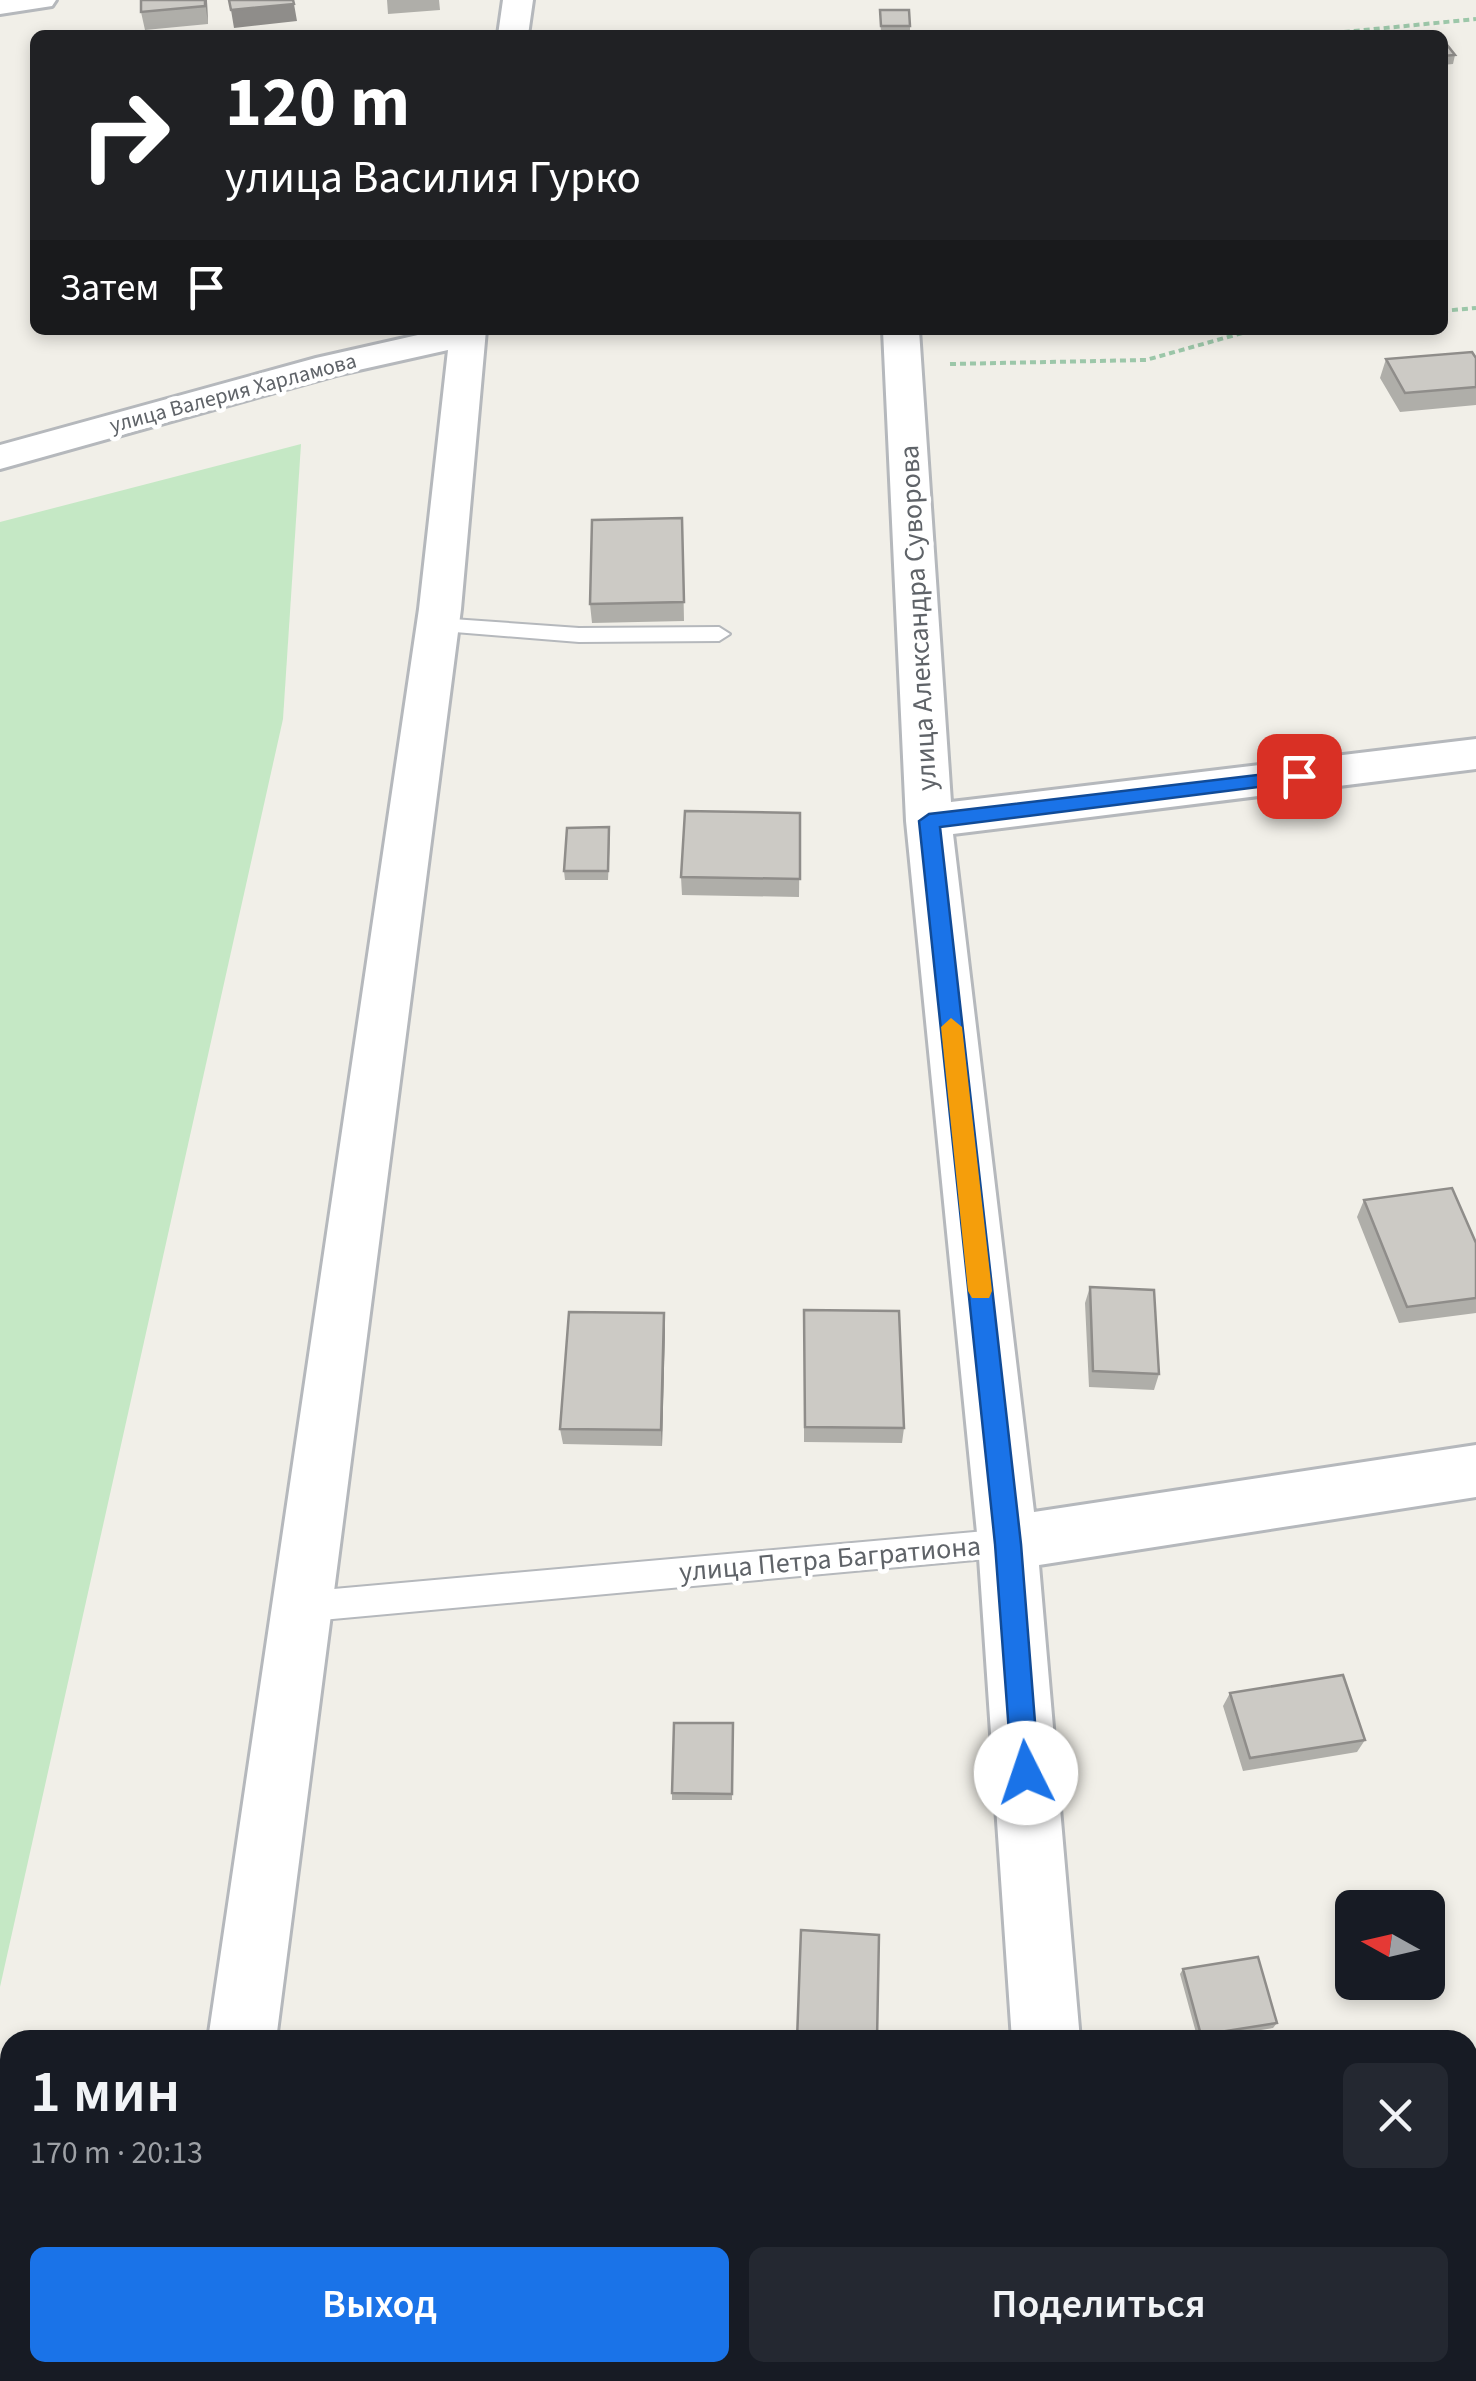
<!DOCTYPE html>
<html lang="ru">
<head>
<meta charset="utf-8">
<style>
  :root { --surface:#171b24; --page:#242831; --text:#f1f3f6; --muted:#9ea1a6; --accent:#1a73e8 }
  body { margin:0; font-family:"Source Sans 3",sans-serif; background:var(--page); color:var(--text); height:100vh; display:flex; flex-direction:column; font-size:38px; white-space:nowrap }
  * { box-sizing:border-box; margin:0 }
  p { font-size:32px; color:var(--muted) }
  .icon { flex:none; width:55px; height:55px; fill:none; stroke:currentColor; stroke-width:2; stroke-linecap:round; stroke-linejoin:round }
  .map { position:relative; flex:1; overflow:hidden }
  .details { position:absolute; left:0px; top:2030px; width:1478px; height:352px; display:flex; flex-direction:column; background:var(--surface); border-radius:30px 30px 0 0; box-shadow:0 5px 15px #0003 }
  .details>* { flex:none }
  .banner { position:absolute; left:30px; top:30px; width:1418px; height:305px; border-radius:15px; box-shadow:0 5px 15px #0003; background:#202124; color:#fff; overflow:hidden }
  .needle { width:65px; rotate:278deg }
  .tools { position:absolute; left:1335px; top:1890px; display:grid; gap:20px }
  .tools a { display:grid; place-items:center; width:110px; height:110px; border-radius:15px; background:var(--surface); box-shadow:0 5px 15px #0003; font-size:50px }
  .pin { position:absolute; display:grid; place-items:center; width:85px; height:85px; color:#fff; margin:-42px; border-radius:20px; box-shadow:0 5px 15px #0006 }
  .me { position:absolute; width:110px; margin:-55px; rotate:356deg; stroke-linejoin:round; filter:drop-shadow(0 0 8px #0008) }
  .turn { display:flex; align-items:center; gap:35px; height:210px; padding:0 30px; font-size:45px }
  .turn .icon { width:130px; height:130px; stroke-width:2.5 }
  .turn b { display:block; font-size:70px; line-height:85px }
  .then { display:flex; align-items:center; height:95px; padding:0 30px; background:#0003; gap:20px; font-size:38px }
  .round { display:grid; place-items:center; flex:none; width:105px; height:105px; border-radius:15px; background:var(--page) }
  .headline { display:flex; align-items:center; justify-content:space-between; height:170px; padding:0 30px }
  h1 { font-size:60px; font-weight:600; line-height:75px }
  .button { display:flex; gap:20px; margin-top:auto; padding:20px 30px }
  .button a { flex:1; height:115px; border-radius:15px; background:var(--accent); color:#fff; font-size:40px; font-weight:600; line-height:115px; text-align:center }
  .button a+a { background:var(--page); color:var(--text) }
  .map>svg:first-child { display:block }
  .green { fill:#c5e8c5 }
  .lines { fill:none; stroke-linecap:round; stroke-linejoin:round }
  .lane-casing { stroke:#b5b8bc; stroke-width:4 }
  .street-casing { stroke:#b5b8bc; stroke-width:6 }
  .path { stroke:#9cc7a9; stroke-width:4; stroke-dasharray:6 4; stroke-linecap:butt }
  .lane { fill:#fff; fill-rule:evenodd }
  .street { fill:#fff; fill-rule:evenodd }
  .wall { fill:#afaea9 }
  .shaded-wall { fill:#8f8d8a }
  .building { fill:#cccac5; stroke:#8f8d8a; stroke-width:2.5 }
  .route { fill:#1a73e8; stroke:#114b97; stroke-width:2.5 }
  .slow { fill:#f59e0b }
  .labels { text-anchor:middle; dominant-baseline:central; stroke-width:9; stroke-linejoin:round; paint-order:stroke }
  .far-street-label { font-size:22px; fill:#5f6368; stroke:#fff }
  .street-label { font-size:28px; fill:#5f6368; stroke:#fff }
</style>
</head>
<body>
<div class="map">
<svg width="1476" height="2381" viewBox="0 0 1476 2381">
  <rect width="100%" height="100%" fill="#f1efe8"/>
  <path class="green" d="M301,444L283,719L0,1987V522Z"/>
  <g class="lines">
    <g class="lane-casing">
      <path id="lane" d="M438,618L579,628L719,627L730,634L719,641L579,642L430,630L427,625Z
        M1008,1529L1019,1533L1023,1543L1019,1553L1008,1557L300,1622L289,1617L284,1607L289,1597L300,1592Z"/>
    </g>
    <g class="street-casing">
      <path id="street" d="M0,0H56L52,6L0,14Z
        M503,0H533L528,35H498Z
        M440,330H486L461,609L276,2040H208L419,609L448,350L336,375L0,469V445L316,358Z
        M883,330H919L951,802L1476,739V769L953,834L1034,1512L1476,1445V1497L1039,1565L1080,2040H1012L978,1543L906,821Z
        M160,2372H234L233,2381H159Z
        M1035,2372H1109V2381H1035Z"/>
    </g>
    <path class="path" d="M1314,35L1476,19
      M1442,311L1476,308
      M950,364L1146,360L1253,330"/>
    <use href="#lane" class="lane"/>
    <use href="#street" class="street"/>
  </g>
  <path class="wall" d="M141,0H207L208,24L145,30L141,12Z
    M387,0H439L440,10L388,14Z
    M880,10L910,26V35H881Z
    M1442,41L1455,55L1453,64L1442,65Z
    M1476,358V405L1400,412L1380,378L1386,359Z
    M682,518L684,621L592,623L590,604Z
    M800,813L799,897L682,895L681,877Z
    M610,837L608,880H565L564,871Z
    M1364,1200L1476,1243V1313L1399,1323L1357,1217Z
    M1090,1287L1159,1374L1154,1390L1089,1387L1085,1303Z
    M804,1310L904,1428L902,1443L804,1442Z
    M665,1329L662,1446L563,1444L560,1429Z
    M1230,1693L1365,1740L1357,1752L1243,1771L1223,1706Z
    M733,1723L732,1800H672V1793Z
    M1183,1969L1277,2023L1273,2028L1198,2040L1180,1974Z"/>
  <path class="shaded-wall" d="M205,0H207V2L208,24Z
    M294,4L297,21L234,28L231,10Z
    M664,1313L665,1329L662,1446L661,1430Z"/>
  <path class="building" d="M141,0H205V6L141,12Z
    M229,0H293L294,4L231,10Z
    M880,10H909L910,26H881Z
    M1442,41H1444L1455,55L1442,56Z
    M1472,352L1476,358V387L1405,393L1386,359Z
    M682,518L684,602L590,604L592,520Z
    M685,811L800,813V879L681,877Z
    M609,827L608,871H564L567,828Z
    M1452,1188L1476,1243V1298L1407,1307L1364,1200Z
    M1090,1287L1154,1290L1159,1374L1093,1371Z
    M804,1310L899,1311L904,1428L805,1427Z
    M569,1312L664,1313L661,1430L560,1429Z
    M1343,1675L1365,1740L1250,1758L1230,1693Z
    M674,1723H733L732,1794L672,1793Z
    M801,1930L879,1935L877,2040H797Z
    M1258,1957L1277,2023L1201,2035L1183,1969Z
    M663,2379L770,2381H663Z"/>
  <path class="route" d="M1299,770L1309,776L1306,781L940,827L1021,1544L1039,1773L1035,1782L1026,1786L1016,1782L1012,1773L995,1544L919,821L929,814Z"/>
  <path class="slow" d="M951,1018L962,1027L992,1291L989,1298H972L968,1291L941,1027Z"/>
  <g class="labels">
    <g class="far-street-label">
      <text transform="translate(233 393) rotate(-15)">улица Валерия Харламова</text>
    </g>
    <g class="street-label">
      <text transform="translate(918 618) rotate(-93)">улица Александра Суворова</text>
      <text transform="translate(830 1559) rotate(-5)">улица Петра Багратиона</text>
    </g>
  </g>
</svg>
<div class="tools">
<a><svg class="needle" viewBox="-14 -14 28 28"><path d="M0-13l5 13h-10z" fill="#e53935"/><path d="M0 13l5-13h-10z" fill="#9ea1a6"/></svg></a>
</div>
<div class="pin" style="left:1299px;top:776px;background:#d93025"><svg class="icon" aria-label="arrive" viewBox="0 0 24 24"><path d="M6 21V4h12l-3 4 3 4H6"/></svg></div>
<svg class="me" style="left:1026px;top:1773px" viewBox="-20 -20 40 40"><circle r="19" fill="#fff"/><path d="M0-13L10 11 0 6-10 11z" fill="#1a73e8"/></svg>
<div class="banner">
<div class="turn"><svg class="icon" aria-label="right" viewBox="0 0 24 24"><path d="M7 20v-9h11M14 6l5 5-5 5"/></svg><div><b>120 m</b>улица Василия Гурко</div></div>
<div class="then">Затем<svg class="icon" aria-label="arrive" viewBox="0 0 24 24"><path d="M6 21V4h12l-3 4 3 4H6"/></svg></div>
</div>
<section class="details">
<div class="headline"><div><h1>1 мин</h1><p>170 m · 20:13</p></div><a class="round"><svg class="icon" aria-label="close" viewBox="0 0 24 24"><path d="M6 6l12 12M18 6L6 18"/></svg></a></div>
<div class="button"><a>Выход</a><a>Поделиться</a></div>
</section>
</div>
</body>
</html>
